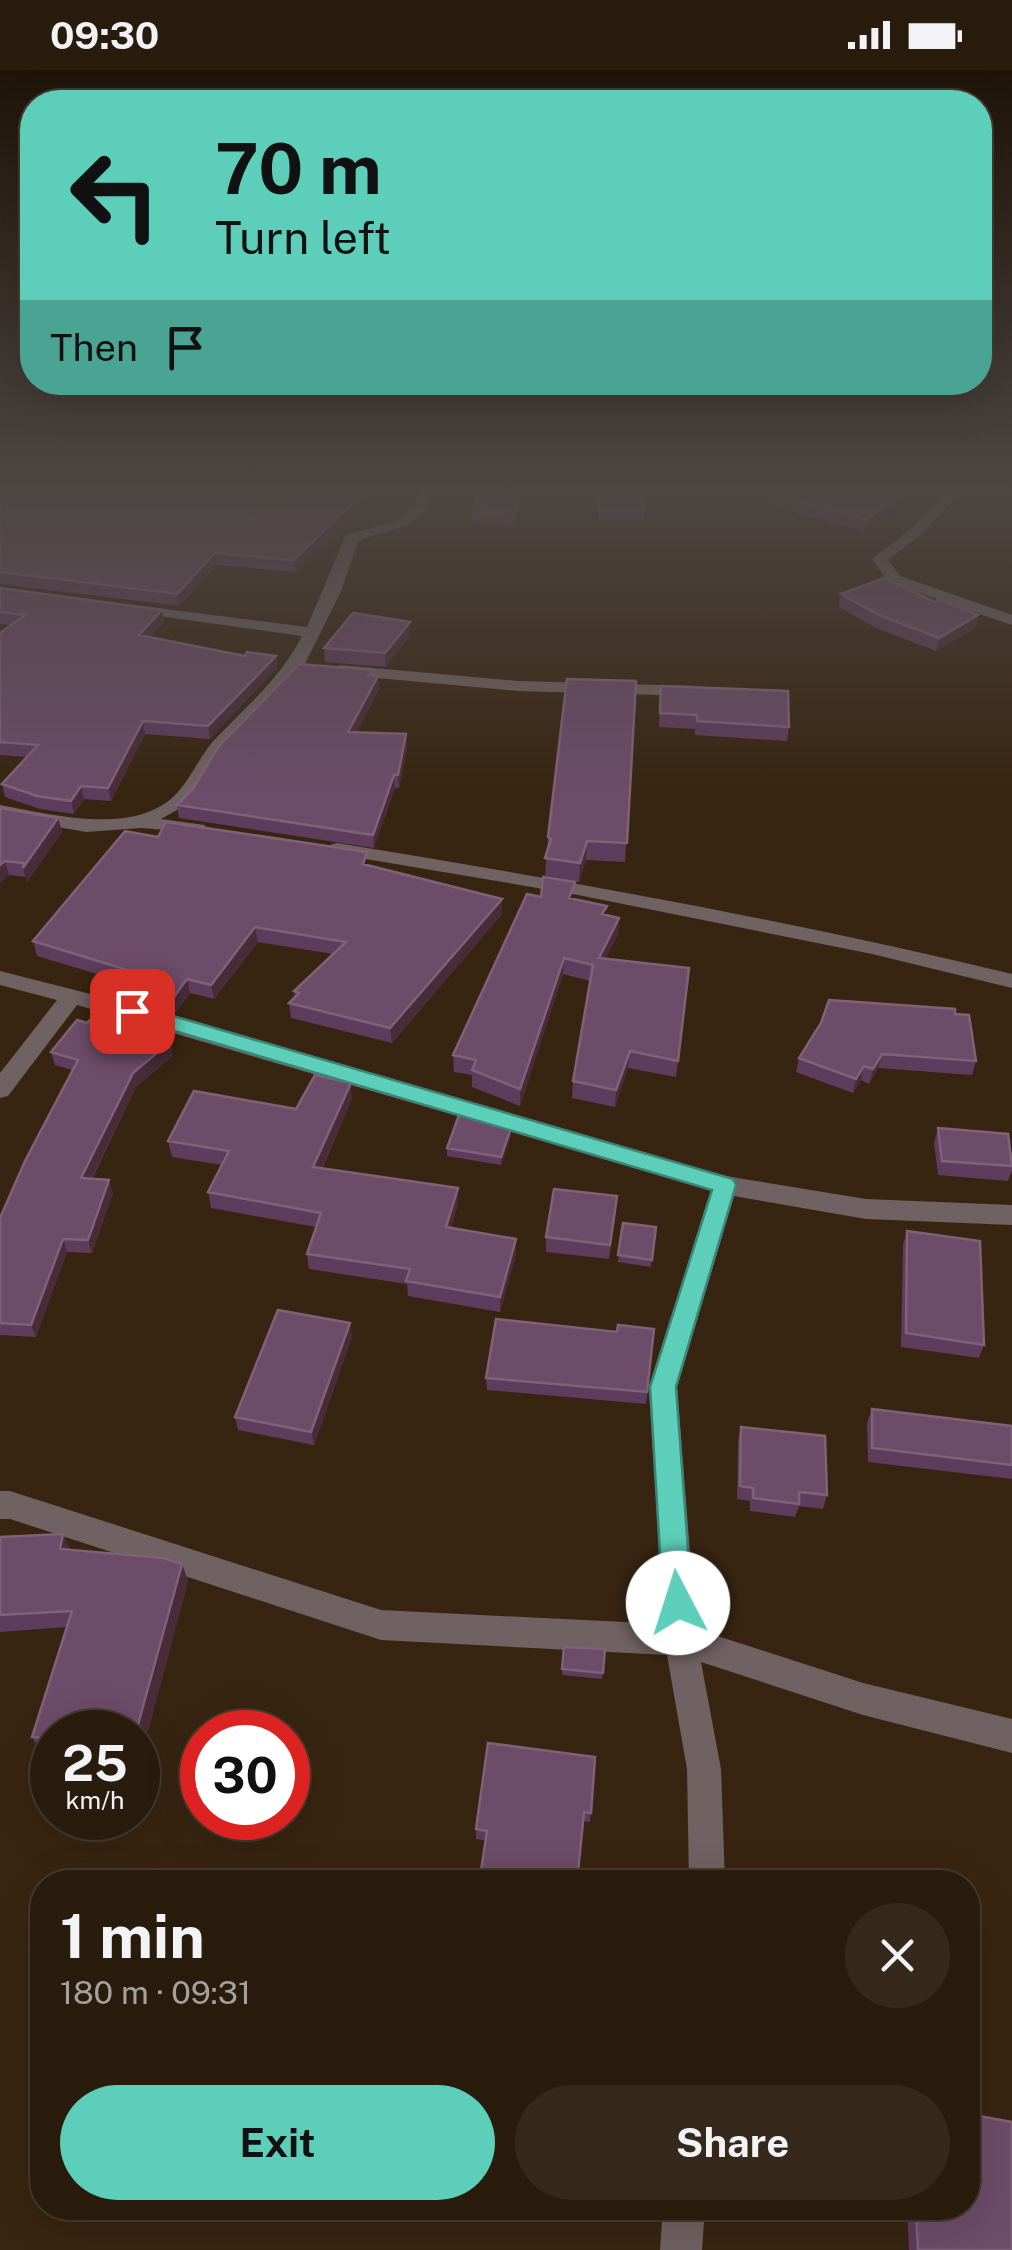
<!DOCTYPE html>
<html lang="en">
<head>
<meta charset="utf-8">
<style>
  :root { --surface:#2a1c0d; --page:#36291b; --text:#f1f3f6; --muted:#a5a19d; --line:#463a2e; --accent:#5dceb9 }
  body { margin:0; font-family:"Public Sans",sans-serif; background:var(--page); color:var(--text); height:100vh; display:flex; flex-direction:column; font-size:38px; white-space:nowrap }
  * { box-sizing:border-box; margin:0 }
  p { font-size:32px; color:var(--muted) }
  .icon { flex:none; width:55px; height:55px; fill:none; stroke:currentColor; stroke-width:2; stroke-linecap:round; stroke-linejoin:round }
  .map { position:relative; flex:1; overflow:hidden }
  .side { position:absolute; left:30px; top:1800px; width:950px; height:350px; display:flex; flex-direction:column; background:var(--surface); border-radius:40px; box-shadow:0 10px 40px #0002,0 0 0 2px var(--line) }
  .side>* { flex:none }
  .hud { position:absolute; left:20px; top:20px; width:972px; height:305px; border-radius:40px; box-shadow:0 10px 40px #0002,0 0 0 2px var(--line); background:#5dceb9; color:#111; overflow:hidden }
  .speed { position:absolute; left:30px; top:1640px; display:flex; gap:20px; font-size:50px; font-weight:700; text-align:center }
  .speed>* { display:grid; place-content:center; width:130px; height:130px; border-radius:50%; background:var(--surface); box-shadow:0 10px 40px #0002,0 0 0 2px var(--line); line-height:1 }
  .speed small { font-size:25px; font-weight:400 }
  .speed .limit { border:15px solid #d22; background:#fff; color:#111 }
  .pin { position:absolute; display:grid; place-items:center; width:85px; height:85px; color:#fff; margin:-42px; border-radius:20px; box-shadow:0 5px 15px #0006 }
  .me { position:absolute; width:110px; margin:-55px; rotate:355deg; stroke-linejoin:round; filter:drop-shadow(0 0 8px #0008) }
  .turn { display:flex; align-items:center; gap:35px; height:210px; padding:0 30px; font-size:45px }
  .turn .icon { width:130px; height:130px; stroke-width:2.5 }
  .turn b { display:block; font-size:70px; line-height:85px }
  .then { display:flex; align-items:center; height:95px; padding:0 30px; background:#0003; gap:20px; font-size:38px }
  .round { display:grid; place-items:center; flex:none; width:105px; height:105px; border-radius:52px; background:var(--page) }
  .headline { display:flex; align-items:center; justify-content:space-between; height:170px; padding:0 30px }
  h1 { font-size:60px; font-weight:700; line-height:75px }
  .cta { display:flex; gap:20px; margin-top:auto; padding:20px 30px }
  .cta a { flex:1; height:115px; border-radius:60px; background:var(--accent); color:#111; font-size:40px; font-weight:700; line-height:115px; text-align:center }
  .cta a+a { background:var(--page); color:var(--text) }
  .status { display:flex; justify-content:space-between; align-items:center; height:70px; padding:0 50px; background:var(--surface); direction:ltr }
  .status svg { height:28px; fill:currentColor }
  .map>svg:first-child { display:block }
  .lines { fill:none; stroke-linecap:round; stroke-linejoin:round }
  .minor { fill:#706162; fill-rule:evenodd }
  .wall { fill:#5e3c5d }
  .shaded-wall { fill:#492c3a }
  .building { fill:#6c4c69; stroke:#7f6278; stroke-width:2.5 }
  .route { fill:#5dceb9; stroke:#3c8678; stroke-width:2.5 }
</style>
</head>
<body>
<div class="status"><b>09:30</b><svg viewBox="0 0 49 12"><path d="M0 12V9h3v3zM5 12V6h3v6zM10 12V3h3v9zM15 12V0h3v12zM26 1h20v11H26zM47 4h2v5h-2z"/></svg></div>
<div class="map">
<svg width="1012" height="2180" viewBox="0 0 1012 2180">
  <rect width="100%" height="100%" fill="#382511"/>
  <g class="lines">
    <path class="minor" d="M423,421H437C414,465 398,454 358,471L341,521L301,602L218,687L191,732L161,749L205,755V763L141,758L86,762L0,747V735C51,744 137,768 178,722C193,705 201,683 218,666C249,634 282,606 302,566L130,542L122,537L124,534L307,557L346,465L400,450Z
      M947,421H962L922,464L888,490L900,506L1012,545V555L888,512L872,489L912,458Z
      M340,595L518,611L695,616L704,621L695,626L518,621L334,604L331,600Z
      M337,773C563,810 789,850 1012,904V918L872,884L573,824L330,783V775Z
      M0,901L169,944L725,1106L866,1129L1012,1135V1155L866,1149L734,1126L677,1317L696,1559L863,1613L1012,1649V1683L863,1645L701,1592L721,1699L725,1812H689L687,1699L667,1585L381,1570L10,1449H0V1421H10L381,1540L664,1554L649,1317L711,1120L77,935L8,1026L0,1028V1003L57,930L0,915Z
      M663,2138H705L702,2180H660Z"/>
  </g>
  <path class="wall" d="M0,421L275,430L281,421H378L295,502L217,495L179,536L0,514Z
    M480,421H525L514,456L473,453L472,442Z
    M595,421H640L645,440L644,450H599Z
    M768,423L917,424L864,462L766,434Z
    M0,518L162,540L164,552L150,567L245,586H276L277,598L210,669L145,664L111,731L84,729L74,744L40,739L5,727L2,714L27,687L0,685V563L10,555L0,554Z
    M841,524L935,532L978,545L975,558L936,581L876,558L839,537Z
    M410,565L386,597L325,592L324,578Z
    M373,605L379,619L356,663L406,664L407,677L399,718H395L374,778L179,748L177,735Z
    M636,611L625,792L586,790L579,812L545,806L548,767Z
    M661,616L789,657L787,671L695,665V659L659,657Z
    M0,738L58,748L62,762L27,812L26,807L9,805L0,813Z
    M158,767L368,795L502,829V844L392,973L291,948L289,933L295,927L294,921L333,884L258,872L214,929L190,923L176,942L128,930L125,915L127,913L37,886L33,871Z
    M541,827L574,829L607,845L619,848L618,864L605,889L689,898L676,1007L628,998L615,1037L572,1028L573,1011L590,911L563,904L520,1036L472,1017V1005L454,1002L453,985Z
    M955,944L976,991L972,1005L878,998L869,1014L861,1010L853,1023L796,1002L799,988Z
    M87,953L160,963L156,969L170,972L173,986L136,1017L92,1109L113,1123L92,1183L67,1182L36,1267L0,1265V1148L72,1000L55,995L51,982Z
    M352,1029L322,1099L458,1134L451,1158L516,1169V1184L500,1242L408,1226L407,1214L309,1199L307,1184L316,1157L211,1138L208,1122L222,1095L172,1087L168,1071L296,1039Z
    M511,1058V1065L501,1095L447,1086V1078Z
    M938,1058L1012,1087V1100L1008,1111L938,1105L934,1073Z
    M617,1126L609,1189L546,1182V1167Z
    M623,1153L656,1157L651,1197L618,1192Z
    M907,1161L984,1275L979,1288L901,1277L903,1175Z
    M654,1259L646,1334L487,1320L486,1308L617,1262Z
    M352,1267L314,1375L238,1360L235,1347Z
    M872,1339L1012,1355V1409L868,1392L867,1353Z
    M741,1357L827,1425L823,1439L799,1436L795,1447L750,1441V1431L737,1429L738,1371Z
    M63,1464L70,1480L182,1494L188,1511L140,1691H138V1662H52V1683L41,1682L32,1667L67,1557L0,1562V1467Z
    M564,1577L605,1579L602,1609L562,1605Z
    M595,1687L590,1752L583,1751L577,1812H506L481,1810L485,1770L476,1769V1759Z
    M907,2138H968L1012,2180H909Z"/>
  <path class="shaded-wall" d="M365,421H378L295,502L294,490Z
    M522,421H525L514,456V445Z
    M908,421H918L917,424L864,462L866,450Z
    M215,483L217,495L179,536L177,524Z
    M162,540L164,552L141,577L139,565Z
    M978,545L975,558L936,581L939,568Z
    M410,552V565L386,597L385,583Z
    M276,586L277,598L210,669L208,656Z
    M378,606L379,619L349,676L348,662Z
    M143,651L145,664L111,731L108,718Z
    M406,664L407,677L399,718L398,705Z
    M394,705L395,718L374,778L373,765Z
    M81,716L84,729L74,744L71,731Z
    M58,748L62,762L27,812L23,798Z
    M587,771L586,790L579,812L580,793Z
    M5,791L9,805L0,813V795Z
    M502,829V844L392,973L390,958Z
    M619,848L618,864L598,904L599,888Z
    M255,857L258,872L214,929L211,915Z
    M564,888L563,904L520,1036V1019Z
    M187,909L190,923L176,942L173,928Z
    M157,950L160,963L148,979L145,966Z
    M170,972L173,986L136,1017L85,1121L81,1108L133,1003Z
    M630,981L628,998L615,1037L616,1020Z
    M882,984L878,998L869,1014L873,999Z
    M864,996L861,1010L853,1023L856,1009Z
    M351,1013L352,1029L315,1113L313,1097Z
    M511,1058V1065L501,1095V1087Z
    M109,1110L113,1123L92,1183L88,1170Z
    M458,1118V1134L447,1173L446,1157Z
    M63,1169L67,1182L36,1267L31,1255Z
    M516,1169V1184L500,1242V1227Z
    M350,1253L352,1267L314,1375L311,1362Z
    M63,1464L70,1480L60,1479Z
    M182,1494L188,1511L140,1691L138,1687L136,1662Z"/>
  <path class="building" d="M0,421H231L275,430L281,421H365L294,490L215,483L177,524L0,502Z
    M480,421H522L514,445L472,442Z
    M596,421H640L645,440H599Z
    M770,421H908L866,450L768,423Z
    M884,508L935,532L939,529L978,545L939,568L879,545L841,524Z
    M0,518L162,540L139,565L245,586L247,582L276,586L208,656L143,651L108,718L81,716L71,731L37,726L2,714L38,675L0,672V563L25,545L0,542Z
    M353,543L410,552L385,583L324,578Z
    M299,594L373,600L369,605L378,606L348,662L406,664L398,705H394L373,765L177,735L192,720L219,676Z
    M567,609L636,611L627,773L587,771L580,793L545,788L551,769L548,767Z
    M661,616L788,621L789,657L697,651V645L660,643Z
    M0,738L58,748L23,798L24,793L5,791L0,795Z
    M166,752L367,782L363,794L502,829L390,958L289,933L299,923L294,921L346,872L255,857L211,915L187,909L173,928L125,915L137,903L33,871L125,761L158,767Z
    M543,807L575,812L569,828L607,836L602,844L619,848L599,888L689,898L678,991L630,981L616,1020L573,1011L593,895L564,888L520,1019L472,1000L476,990L453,985L527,824L541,827Z
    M829,930L955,939V944L969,945L976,991L882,984L873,999L864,996L856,1009L799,988L821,953Z
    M105,935L157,950L145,966L170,972L133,1003L81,1108L109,1110L88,1170L63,1169L31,1255L0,1253V1148L25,1091L78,990L51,982L77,950L87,953Z
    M315,1005L351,1013L313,1097L458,1118L446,1157L516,1169L500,1227L406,1211L410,1199L307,1184L321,1143L208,1122L229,1081L168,1071L194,1021L296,1039Z
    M459,1045L511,1058L501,1087L447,1078Z
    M938,1058L1008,1064L1012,1096L942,1091Z
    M554,1119L617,1126L610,1175L546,1167Z
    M623,1153L656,1157L652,1190L618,1185Z
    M907,1161L980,1171L984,1275L906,1263Z
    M278,1240L350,1253L311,1362L235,1347Z
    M496,1249L617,1262L618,1255L654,1259L647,1322L486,1308Z
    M872,1339L1012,1356V1395L872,1378Z
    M741,1357L825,1366L827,1425L799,1422V1434L753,1428V1418L740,1416Z
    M63,1464L60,1479L163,1488L182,1494L136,1662H52V1669L32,1667L72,1541L0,1545V1467Z
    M564,1577L605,1579L603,1603L562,1599Z
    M488,1673L595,1687L591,1743L584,1742L577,1812L481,1801L487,1761L476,1759Z
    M968,2044L1012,2052V2180H918L916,2138H968Z"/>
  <linearGradient id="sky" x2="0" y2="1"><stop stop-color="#1f1409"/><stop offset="0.58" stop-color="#4d4643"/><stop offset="1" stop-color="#4d4643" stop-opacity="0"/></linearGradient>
  <rect width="1012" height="726" fill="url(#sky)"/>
  <path class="route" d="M132,934L733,1109L736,1115L676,1317L692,1533L688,1543L678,1547L667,1543L663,1533L650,1317L712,1120L124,946L121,941Z"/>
</svg>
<div class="speed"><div>25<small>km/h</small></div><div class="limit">30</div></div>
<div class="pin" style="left:132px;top:941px;background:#d93025"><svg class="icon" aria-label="arrive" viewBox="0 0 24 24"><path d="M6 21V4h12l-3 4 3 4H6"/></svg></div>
<svg class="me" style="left:678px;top:1533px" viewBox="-20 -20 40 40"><circle r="19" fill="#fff"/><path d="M0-13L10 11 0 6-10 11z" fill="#5dceb9"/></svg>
<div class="hud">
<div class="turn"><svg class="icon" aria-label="left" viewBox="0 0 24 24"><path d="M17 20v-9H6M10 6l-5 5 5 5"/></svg><div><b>70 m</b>Turn left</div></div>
<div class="then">Then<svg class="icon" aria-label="arrive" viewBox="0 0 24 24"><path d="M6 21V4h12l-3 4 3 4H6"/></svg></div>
</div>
<section class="side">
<div class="headline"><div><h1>1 min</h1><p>180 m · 09:31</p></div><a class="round"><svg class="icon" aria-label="close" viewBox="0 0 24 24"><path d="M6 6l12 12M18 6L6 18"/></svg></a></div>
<div class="cta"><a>Exit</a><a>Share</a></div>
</section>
</div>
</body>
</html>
